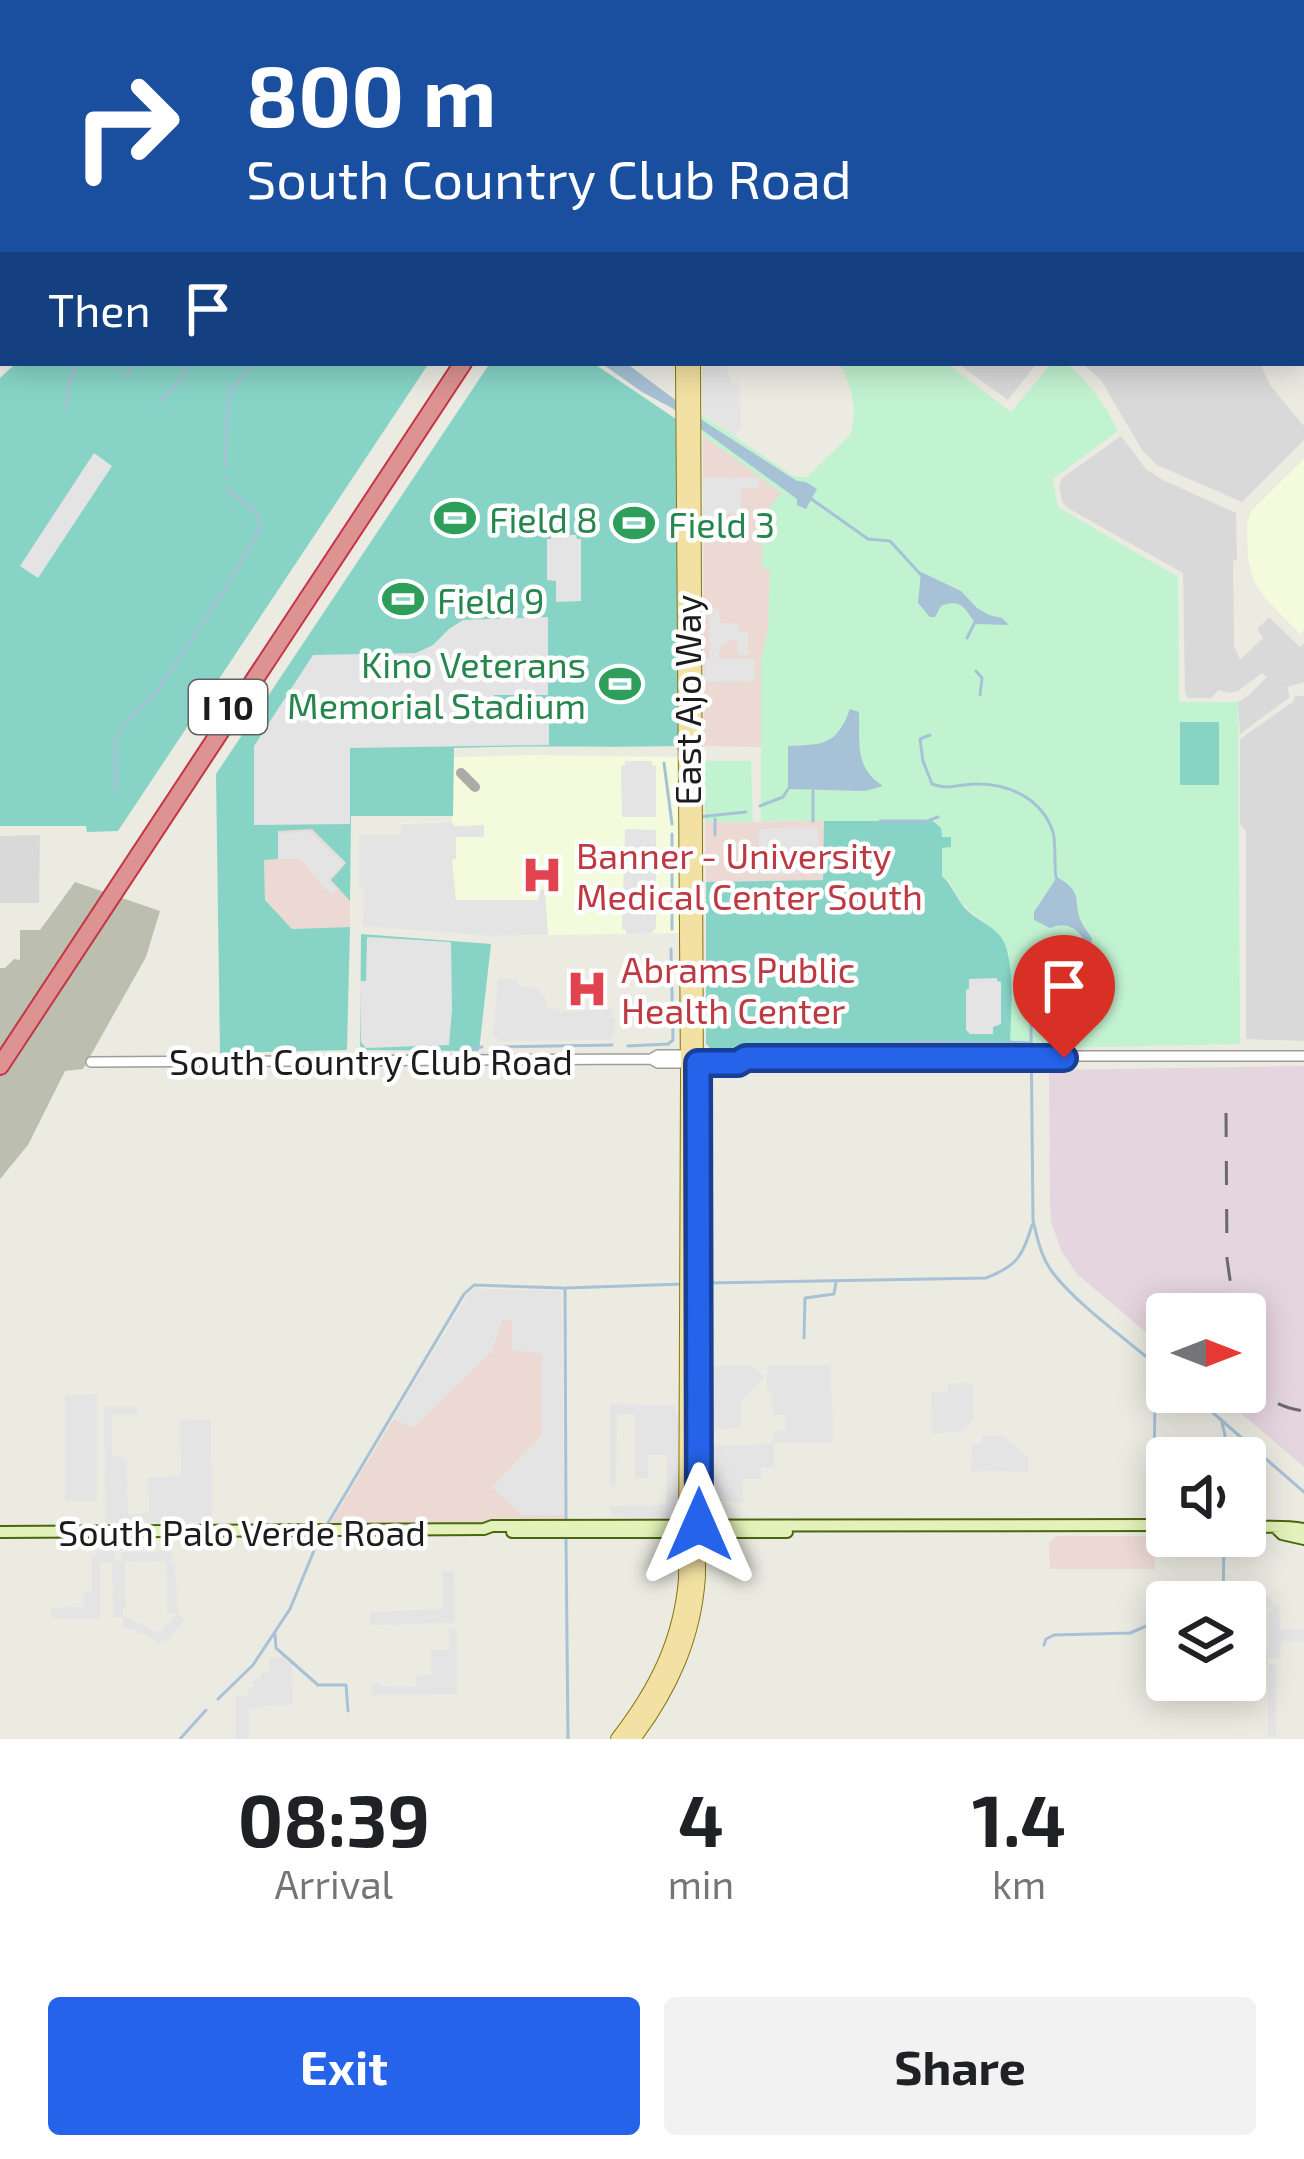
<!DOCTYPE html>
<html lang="en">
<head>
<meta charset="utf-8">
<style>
  :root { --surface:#fff; --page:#f2f2f2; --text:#202124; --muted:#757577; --accent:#2563eb }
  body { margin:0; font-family:"Exo 2",sans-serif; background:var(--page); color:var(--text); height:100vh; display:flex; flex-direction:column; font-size:45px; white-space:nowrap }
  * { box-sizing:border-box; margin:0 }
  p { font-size:39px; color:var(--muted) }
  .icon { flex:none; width:66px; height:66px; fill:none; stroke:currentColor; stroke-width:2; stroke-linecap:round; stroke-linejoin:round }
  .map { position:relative; height:1739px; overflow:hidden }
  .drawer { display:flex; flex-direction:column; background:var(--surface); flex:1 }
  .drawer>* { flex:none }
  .guide { position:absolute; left:0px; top:0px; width:1305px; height:366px; box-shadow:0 6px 30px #0003; background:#1a4fa0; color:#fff; overflow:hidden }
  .needle { width:78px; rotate:90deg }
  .buttons { position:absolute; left:1146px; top:1293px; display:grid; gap:24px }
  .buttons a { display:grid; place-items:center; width:120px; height:120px; border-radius:12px; background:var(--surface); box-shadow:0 6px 30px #0003; font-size:60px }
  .pin { position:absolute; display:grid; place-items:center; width:102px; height:102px; color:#fff; margin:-123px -51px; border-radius:50% 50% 50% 0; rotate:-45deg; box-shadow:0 0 12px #0007 }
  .pin .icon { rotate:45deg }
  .me { position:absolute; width:132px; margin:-66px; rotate:0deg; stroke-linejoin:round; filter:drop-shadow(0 0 9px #0008) }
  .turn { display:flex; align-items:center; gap:42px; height:252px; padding:0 48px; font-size:54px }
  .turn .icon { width:156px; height:156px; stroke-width:2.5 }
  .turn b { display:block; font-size:84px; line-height:102px }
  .then { display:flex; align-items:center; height:114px; padding:0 48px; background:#0003; gap:24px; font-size:45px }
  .eta { display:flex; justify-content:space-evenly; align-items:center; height:204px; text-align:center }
  .eta b { font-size:72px; font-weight:700; line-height:84px }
  .button { display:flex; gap:24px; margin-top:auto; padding:24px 48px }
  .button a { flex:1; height:138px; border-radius:12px; background:var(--accent); color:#fff; font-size:48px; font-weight:700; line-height:138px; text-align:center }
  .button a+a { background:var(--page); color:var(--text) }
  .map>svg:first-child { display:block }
  .residential { fill:#dad9d9 }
  .commercial { fill:#ecd9d3 }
  .industrial { fill:#e5d5de }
  .education { fill:#f4fbdc }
  .construction { fill:#bcbfaf }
  .park { fill:#c2f3d1 }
  .pitch { fill:#87d4c7 }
  .parking { fill:#e4e4e4 }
  .water { fill:#a7c1d6 }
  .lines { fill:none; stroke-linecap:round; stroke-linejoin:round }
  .stream { stroke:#a7c1d6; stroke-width:3 }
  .taxiway { stroke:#abaaa6; stroke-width:10 }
  .tertiary-casing { stroke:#9d9d9d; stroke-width:12 }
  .secondary-casing { stroke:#4a660f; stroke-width:14 }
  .primary-casing { stroke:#85770f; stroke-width:16 }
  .motorway-casing { stroke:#c43547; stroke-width:20 }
  .tertiary { stroke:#fff; stroke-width:9 }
  .secondary { stroke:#e3f2ba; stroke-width:10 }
  .primary { stroke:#f2e1a2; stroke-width:14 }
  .motorway { stroke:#dc9391; stroke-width:16 }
  .rail { stroke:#6a6a6a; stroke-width:3; stroke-dasharray:24 24; stroke-linecap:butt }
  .route-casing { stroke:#184099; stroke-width:30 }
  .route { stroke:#2563eb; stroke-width:21 }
  .labels { text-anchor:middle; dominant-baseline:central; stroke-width:9; stroke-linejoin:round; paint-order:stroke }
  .shield { fill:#fff; stroke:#606060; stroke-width:3 }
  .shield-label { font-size:33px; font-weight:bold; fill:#1c1c1c }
  .leisure-label { font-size:36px; fill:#27864d; stroke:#fff; text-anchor:start }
  .street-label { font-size:36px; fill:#1c1c1c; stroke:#fff }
  .health-label { font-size:36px; fill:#be3a42; stroke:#fff; text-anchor:start }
</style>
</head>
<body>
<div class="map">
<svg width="1304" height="1739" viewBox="0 0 1304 1739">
  <rect width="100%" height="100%" fill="#ecebe2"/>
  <path class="residential" d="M957,363H1037L1008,400Z
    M1082,363H1260L1270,385L1304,426V440L1242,502L1157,465L1142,450L1101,380Z
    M1121,436L1146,469L1163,480L1236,513L1237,560L1233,561L1234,646L1240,660L1263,638L1257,629L1269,617L1300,647L1304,643V682L1287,687L1290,697L1240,734L1238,702L1247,697L1267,677L1262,673L1238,691L1229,693L1219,690L1211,698H1188L1185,693L1183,573L1066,507L1062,501L1059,486L1062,478Z
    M1295,696H1304V1041L1246,1039V831L1240,824V739L1294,701Z
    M40,835L39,903H0V836Z"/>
  <path class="commercial" d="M703,435L782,493L763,567L770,568L768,630L761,660L762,747L704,746Z
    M824,821V880L706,882L705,822Z
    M312,829L346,864L331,880L350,901V927L292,929L265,900L264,859L278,830Z
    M472,1289L561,1291L564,1521L330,1524Z
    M1056,1536H1150L1155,1541V1569H1050L1049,1543Z"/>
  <path class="industrial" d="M1304,1066V1467L1216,1392H1245V1314H1167V1350L1077,1274L1062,1252L1051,1222L1050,1204L1049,1070Z"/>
  <path class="education" d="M1304,459V630L1300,634L1265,598L1253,579L1248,559L1247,525L1251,511Z
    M530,755L683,757L682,933L492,936L403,928L402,823L452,822L454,757Z"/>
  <path class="construction" d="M75,882L160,911L146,957L83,1069L65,1071L28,1145L0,1179V968H5L14,959L20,960V930H40Z"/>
  <path class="park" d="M840,363H947L1011,412L1052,363H1066C1089,382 1105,404 1118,431L1053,479L1058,507L1178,577L1179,702H1238L1240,1044L1010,1049L1009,953L987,925L962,904L951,884L942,876L933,821H761V660L768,630L770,569L762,567L763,515L782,493L703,435L701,414L795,477H807L850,435C859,409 851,388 840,363Z
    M705,761H751L753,822H705Z"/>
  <path class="pitch" d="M16,363H429L118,831L87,832L86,826H0V378Z
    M490,363H593L676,419L680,746C604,748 530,745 454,748L453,816H351L350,901L331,880L346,863L312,829L278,831V859L264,860L265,900L292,929L350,927L347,1050L220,1053L216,774Z
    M1180,722H1219V785H1180Z
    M824,821H933L941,828L942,837H951V847L942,848V876C952,885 956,897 964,907C974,919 991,924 1001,937C1017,959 1010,1021 1010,1049L710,1048L706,1044V882L823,880Z
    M361,934L491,944L479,1051L363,1050L360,1046Z"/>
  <path class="parking" d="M702,363H724L732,383H740L741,426L735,436L702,413Z
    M94,453L112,466L38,578L20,566Z
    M703,477L759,478V488H741V514H726V519H703Z
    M551,535H576L577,539H581V601L556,602V581L547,580V539H551Z
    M709,609H719L720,623L738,624V632H748V655H738V641L728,640L727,644L721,645L718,658L755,659V681L705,682V659L710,658Z
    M548,617V695H494L493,705L549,706V745L350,748V824L254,825V746L313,655L416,653L433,645L449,629L463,620Z
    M625,761H652V765L656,766V817H622L621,766L625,765Z
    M452,822L454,826L484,825V837H456V859L452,860L456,900H538L539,890L545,889L548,935L492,936L363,926L364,889H359V835H401L402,824Z
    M818,828V873L760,874L759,829Z
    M625,829L656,830V929L653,930L652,933L626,934V930L622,929Z
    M306,831L313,834L343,864L328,880L337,890L331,895L300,859H278V834Z
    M367,937L451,942L452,1010L449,1045L366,1048L361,1042L360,981H366Z
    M997,978V981L1001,982V1024L993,1027V1034H970L966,1030V990L969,989V979Z
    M498,979H517L518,986L540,989L541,997L545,996L548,1009H558L559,1012L612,1009V1018L615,1019V1036H612L611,1040L498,1041V1037H493Z
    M472,1289L561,1291L564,1515H522L492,1487L542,1434V1354L512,1350V1321L502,1320L493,1350L413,1428L393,1419Z
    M752,1365L765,1378L742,1399L741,1428L707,1430L706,1371L712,1370V1366Z
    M767,1365H830L834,1442L774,1443V1467H761V1479H743V1503L715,1500V1480L711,1479V1445L772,1444L773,1431L785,1430V1415H773L772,1393L767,1392Z
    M948,1383L974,1384L973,1419L963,1431L932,1434L931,1392H948Z
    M97,1394V1501H65V1395Z
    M610,1404L676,1405V1413L679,1414V1514L674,1518L613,1517L611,1513L610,1506L666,1505L667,1455H648V1478H635V1414H617L616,1487H610Z
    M104,1407H138V1414L112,1415V1455L120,1456L127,1460L128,1514L149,1513L148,1477L181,1476L180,1420L211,1419L212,1522L105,1523Z
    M982,1435L1004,1436L1028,1457V1472L971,1471L972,1445L982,1442Z
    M97,1551H114L115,1560H121V1552L172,1551L171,1562L175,1563L178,1614L185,1620L165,1643L161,1640L159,1644L146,1635L122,1626L124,1616L159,1633L177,1614L167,1613L166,1561L125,1562L126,1608L123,1609V1617H113L112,1562L100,1563V1619L51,1618V1608L84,1607V1593L92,1592V1556H97Z
    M442,1571H454L455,1623L370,1625V1612L443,1609Z
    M1234,1596L1271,1597V1606L1279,1605L1280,1629H1304V1641H1281L1280,1658L1267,1659L1268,1664H1276V1737H1268V1665L1256,1664L1257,1650H1269L1268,1611L1273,1610V1608L1245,1607V1602L1234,1601Z
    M449,1629H457V1694L372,1695V1683H379L380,1686L416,1687L417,1675H431V1650H449Z
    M286,1657V1663L292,1664L293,1705L260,1706L259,1708L249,1709V1739H236V1696H248V1688L254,1687L253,1679L261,1678V1673L269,1672V1658Z"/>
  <path class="water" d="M601,363H626L705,422L797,481L806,482L817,489L806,509L797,505V499L672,408L642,392Z
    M921,572L961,591L977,608L989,615L1002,618L1009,625L976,624C965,609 961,597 941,606L935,617H930L918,603Z
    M850,709L859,712C860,742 854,768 883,786L865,791L788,789V746C822,744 836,747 850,709Z
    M1057,877C1085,893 1072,901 1081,921C1084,928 1089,933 1092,939L1089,959L1086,958C1090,937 1071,918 1050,928L1034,920V912Z"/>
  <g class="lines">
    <path class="stream" d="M249,3L254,0
      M985,3L987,0
      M1302,119L1304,118
      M0,214L3,211
      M0,346L3,344
      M126,376L135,363
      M160,402L182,379L188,363
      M66,409L68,387L77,363
      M225,467L229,392L254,363
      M225,478L226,479
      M810,498L868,539L890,541L922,576
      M967,638L976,620
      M976,671L982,678L980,695
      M930,735L920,739L923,761L932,784C952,791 959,783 978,784C1010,784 1042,799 1053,832C1056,841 1054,866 1056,878
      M664,763L672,824
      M813,791V821
      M116,792L115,742L122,726L153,697L228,585L261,527L256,513L226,488
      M760,806L783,797L788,789
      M698,817L746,812
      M880,821H927L938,817
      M715,835V819
      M672,929V834
      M1057,991L1079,993L1087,987L1088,956
      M1033,1018L1031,1025L1033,1220C1037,1238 1041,1257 1053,1273C1078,1306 1134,1345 1167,1374
      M1008,1042L1031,1043
      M628,1046L668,1044L673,1040L671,949
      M493,1047L612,1045
      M461,1049L482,1047
      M845,1051L851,1046L917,1042L1000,1043
      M705,1283L986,1278C1017,1266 1023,1256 1032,1225
      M804,1338L805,1298L834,1294L836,1282
      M1189,1392L1304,1492
      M1221,1419L1225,1435L1223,1458
      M1154,1469L1155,1400L1170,1396L1173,1392
      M566,1519L565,1288L684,1284
      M325,1528L464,1294L474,1285L563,1288
      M566,1540L568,1739
      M1223,1602L1224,1542
      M1164,1617L1167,1615
      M275,1634L276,1648L318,1685H346L348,1711
      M1044,1645L1046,1639L1054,1635L1130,1633L1158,1621
      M218,1699L253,1665L290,1609L320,1536
      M180,1739L206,1710"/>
    <path class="taxiway" d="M461,773L475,787"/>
    <g class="tertiary-casing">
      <path id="tertiary" d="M651,1059L658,1055H681L844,1059L1044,1058L1049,1056H1304
        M91,1062L651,1059L658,1063H738L746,1058"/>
    </g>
    <g class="secondary-casing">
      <path id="secondary" d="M263,3L267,0
        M275,3L278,0
        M0,231L3,228
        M0,242L3,239
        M1245,1526C1266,1528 1284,1525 1304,1529
        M1277,1529L1282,1534L1304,1539
        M0,1532L484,1529L492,1526L1167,1525
        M512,1532H787"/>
    </g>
    <g class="primary-casing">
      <path id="primary" d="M684,0V3
        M1302,59L1304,58
        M1302,68H1304
        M0,136H3
        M618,1739C656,1690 681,1641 686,1579L688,1077L683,363
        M633,1739C670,1690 694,1638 698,1576L693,363"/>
    </g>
    <g class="motorway-casing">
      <path id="motorway" d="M750,0V3
        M560,3L564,0
        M693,3L695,0
        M0,1066L463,363"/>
    </g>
    <use href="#tertiary" class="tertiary"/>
    <use href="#secondary" class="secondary"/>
    <use href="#primary" class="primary"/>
    <use href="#motorway" class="motorway"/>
    <path class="rail" d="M1226,1113L1227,1259L1235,1314
      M1245,1370C1258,1395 1276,1407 1304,1411"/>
  </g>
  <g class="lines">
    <g class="route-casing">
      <path id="route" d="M699,1525L698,1063H738L746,1058H1064"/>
    </g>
    <use href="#route" class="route"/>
  </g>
  <defs>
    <g id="stadium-bare" transform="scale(3.24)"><path d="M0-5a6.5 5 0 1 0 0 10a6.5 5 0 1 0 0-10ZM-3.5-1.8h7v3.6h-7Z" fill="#2e9e5b" stroke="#fff" stroke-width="2.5" paint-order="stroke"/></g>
    <g id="hospital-bare" transform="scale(3.24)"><path d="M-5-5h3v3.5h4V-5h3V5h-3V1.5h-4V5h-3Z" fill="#e0444e" stroke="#fff" stroke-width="2.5" paint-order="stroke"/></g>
  </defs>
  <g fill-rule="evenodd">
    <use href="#stadium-bare" x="455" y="518"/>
    <use href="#stadium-bare" x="634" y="523"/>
    <use href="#stadium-bare" x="403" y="599"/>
    <use href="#stadium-bare" x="620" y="684"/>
    <use href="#hospital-bare" x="542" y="875"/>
    <use href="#hospital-bare" x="587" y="989"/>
  </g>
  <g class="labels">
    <rect class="shield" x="189" y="680" width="78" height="54" rx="9"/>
    <g class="shield-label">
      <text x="228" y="707">I 10</text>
    </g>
    <g class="leisure-label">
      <text x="489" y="518">Field 8</text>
      <text x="668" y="523">Field 3</text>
      <text x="437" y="599">Field 9</text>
      <text x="586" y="663" text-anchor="end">Kino Veterans<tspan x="586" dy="41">Memorial Stadium</tspan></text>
    </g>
    <g class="street-label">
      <text transform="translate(686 700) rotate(-90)">East Ajo Way</text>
      <text x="371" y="1060">South Country Club Road</text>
      <text x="242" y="1531">South Palo Verde Road</text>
    </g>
    <g class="health-label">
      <text x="576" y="854">Banner - University<tspan x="576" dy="41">Medical Center South</tspan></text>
      <text x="621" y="968">Abrams Public<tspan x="621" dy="41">Health Center</tspan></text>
    </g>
  </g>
</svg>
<div class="buttons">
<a><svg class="needle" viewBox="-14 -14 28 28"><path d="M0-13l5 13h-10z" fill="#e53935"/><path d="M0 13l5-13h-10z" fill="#757577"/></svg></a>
<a><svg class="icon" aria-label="sound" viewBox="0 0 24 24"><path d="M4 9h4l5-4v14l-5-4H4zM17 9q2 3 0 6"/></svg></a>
<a><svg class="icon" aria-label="layers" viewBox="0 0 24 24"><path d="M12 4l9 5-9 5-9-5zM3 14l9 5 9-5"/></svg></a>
</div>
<div class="pin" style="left:1064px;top:1058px;background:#d93025"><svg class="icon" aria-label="arrive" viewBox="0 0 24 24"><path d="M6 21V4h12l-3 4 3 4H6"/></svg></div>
<svg class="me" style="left:699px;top:1525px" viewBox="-20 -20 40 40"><path d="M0-17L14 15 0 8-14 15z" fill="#2563eb" stroke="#fff" stroke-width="4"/></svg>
<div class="guide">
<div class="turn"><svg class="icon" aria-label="right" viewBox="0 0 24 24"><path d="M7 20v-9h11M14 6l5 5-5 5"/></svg><div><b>800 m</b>South Country Club Road</div></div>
<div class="then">Then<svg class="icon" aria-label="arrive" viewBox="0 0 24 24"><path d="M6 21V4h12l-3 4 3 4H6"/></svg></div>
</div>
</div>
<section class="drawer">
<div class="eta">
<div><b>08:39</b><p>Arrival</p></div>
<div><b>4</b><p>min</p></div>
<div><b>1.4</b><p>km</p></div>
</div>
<div class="button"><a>Exit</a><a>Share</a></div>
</section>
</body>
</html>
